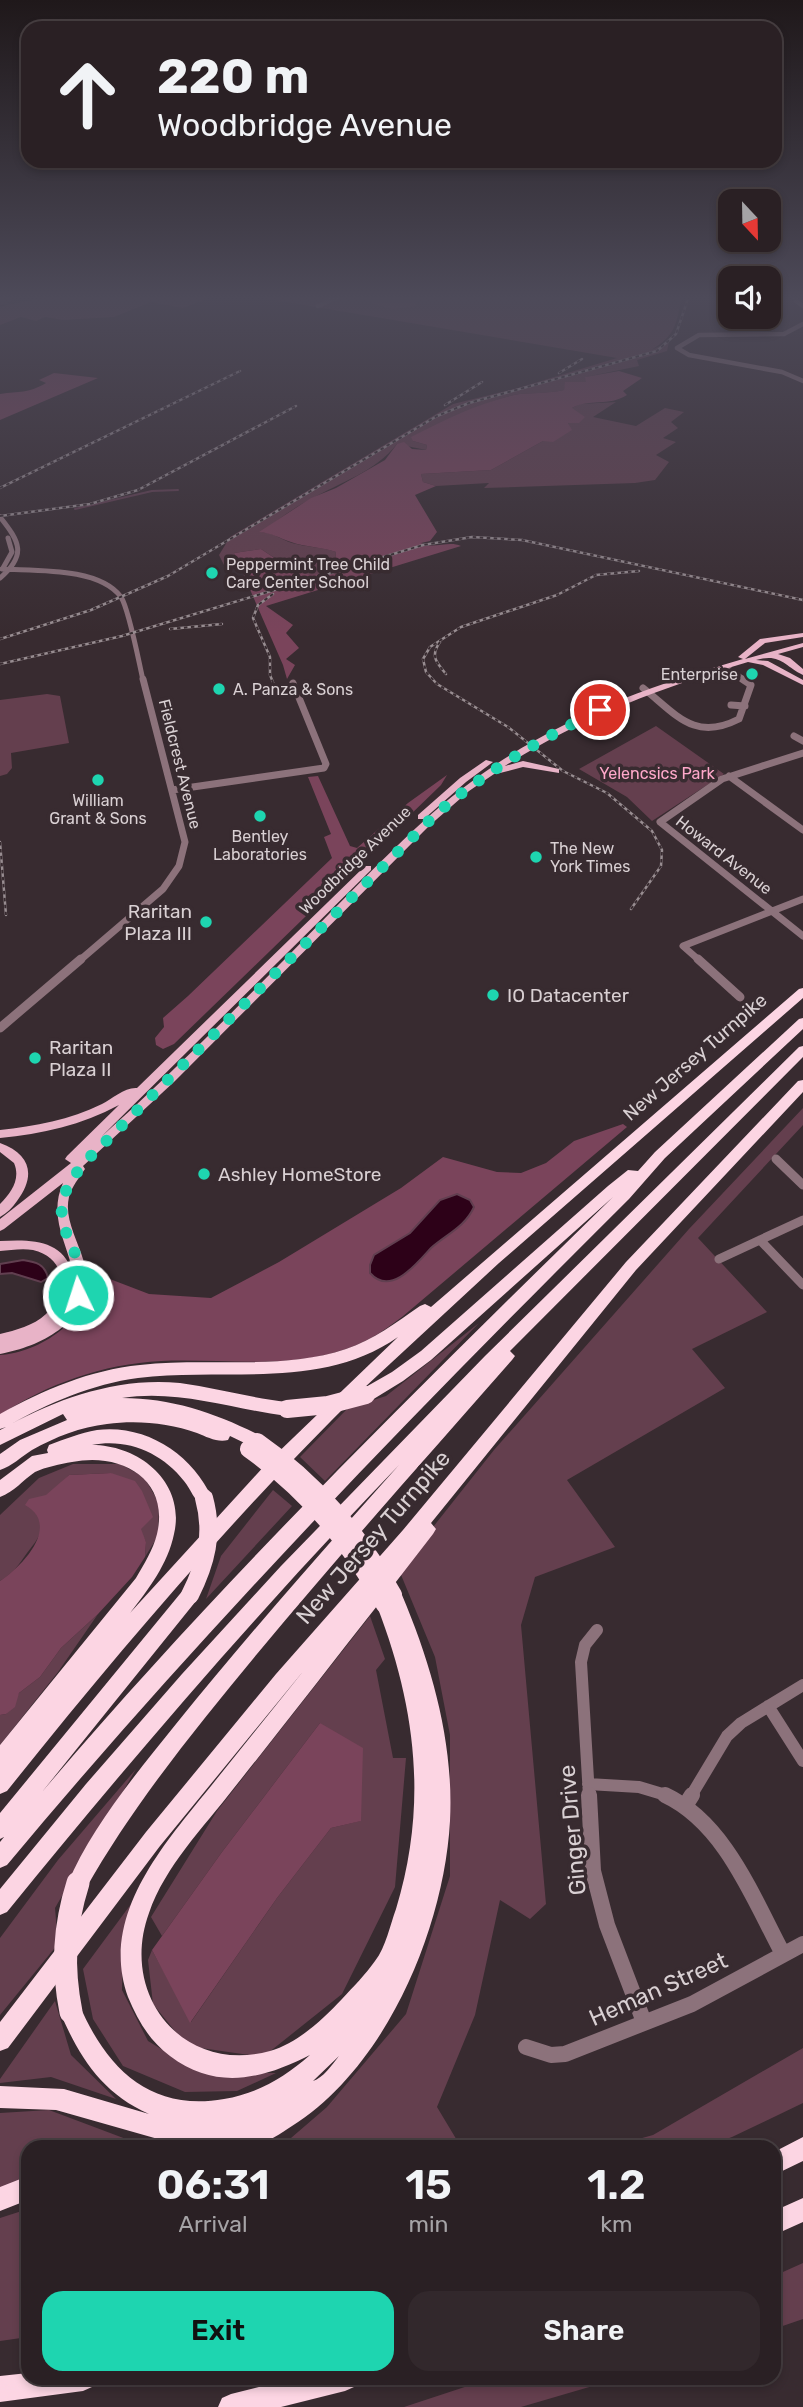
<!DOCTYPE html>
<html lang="en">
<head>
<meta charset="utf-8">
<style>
  :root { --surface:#2a2024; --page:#32282c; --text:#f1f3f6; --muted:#a5a3a6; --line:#463e41; --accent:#1ed5b0 }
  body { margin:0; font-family:Rubik,sans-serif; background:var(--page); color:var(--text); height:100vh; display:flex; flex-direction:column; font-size:26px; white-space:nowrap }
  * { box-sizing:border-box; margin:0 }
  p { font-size:23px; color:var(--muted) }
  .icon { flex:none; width:38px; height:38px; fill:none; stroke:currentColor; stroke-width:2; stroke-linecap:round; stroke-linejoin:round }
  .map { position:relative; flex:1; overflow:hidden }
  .sheet { position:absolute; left:21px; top:2140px; width:760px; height:245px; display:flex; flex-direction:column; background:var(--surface); border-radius:21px; box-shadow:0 4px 10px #0003,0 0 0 2px var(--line) }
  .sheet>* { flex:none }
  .top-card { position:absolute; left:21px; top:21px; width:761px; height:147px; border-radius:21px; box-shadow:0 4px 10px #0003,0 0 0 2px var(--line); background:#2a2024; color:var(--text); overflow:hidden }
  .needle { width:46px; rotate:158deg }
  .tools { position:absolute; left:718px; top:189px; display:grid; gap:14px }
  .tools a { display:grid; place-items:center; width:63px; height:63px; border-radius:14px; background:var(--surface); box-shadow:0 4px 10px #0003,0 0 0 2px var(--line); font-size:35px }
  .pin { position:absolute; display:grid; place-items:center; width:60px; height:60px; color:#fff; margin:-30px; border:4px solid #fff; border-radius:50%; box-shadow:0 2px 7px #0007 }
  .me { position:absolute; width:77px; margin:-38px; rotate:356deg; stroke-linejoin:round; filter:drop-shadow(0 0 5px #0008) }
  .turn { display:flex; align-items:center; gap:24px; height:147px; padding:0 21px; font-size:32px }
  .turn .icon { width:91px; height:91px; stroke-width:2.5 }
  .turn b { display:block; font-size:49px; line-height:60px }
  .eta { display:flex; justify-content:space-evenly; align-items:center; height:119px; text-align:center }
  .eta b { font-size:42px; font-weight:600; line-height:49px }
  .button { display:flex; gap:14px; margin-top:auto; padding:14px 21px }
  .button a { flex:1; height:80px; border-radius:21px; background:var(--accent); color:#111; font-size:28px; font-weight:600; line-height:80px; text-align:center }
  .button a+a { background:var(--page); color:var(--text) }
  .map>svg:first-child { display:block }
  .green { fill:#643f4e }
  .forest { fill:#7a445b }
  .water { fill:#2d0118; stroke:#613f50; stroke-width:2 }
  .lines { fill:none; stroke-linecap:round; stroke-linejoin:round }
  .stream { stroke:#613f50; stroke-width:2 }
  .minor-far5 { stroke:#8c727b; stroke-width:4.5 }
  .minor-far4 { stroke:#8c727b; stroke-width:5 }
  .minor-far3 { stroke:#8c727b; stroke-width:7 }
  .minor-far2 { stroke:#8c727b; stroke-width:9 }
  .minor-far1 { stroke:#8c727b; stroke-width:12 }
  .minor { stroke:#8c727b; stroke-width:16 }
  .major { fill:#e8b3c7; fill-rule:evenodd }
  .highway { fill:#fcd5e3; fill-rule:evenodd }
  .rail-casing { stroke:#988d91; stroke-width:2.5 }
  .rail { stroke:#382b30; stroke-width:2; stroke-dasharray:3.5; stroke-linecap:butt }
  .highway-bridge-far1 { stroke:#fcd5e3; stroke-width:18 }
  .highway-bridge { stroke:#fcd5e3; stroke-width:23 }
  .route { stroke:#1ed5b0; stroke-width:12; stroke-dasharray:0 21.6 }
  .poi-dot { fill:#1ed5b0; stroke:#382b30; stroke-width:2.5 }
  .labels { text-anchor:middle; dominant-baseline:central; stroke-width:7; stroke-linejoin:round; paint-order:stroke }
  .far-poi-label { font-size:16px; fill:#d9d0d3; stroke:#382b30; text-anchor:start }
  .far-street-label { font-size:16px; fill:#d9d0d3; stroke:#382b30 }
  .far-park-label { font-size:16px; fill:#fea8ca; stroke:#382b30 }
  .poi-label { font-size:19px; fill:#d9d0d3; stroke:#382b30; text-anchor:start }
  .street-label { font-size:19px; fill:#d9d0d3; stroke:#382b30 }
  .near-street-label { font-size:23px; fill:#d9d0d3; stroke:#382b30 }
</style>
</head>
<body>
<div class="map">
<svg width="803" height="2407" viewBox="0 0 803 2407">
  <rect width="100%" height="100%" fill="#382b30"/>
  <path class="green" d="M0,296H15L16,299L6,303L13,304L52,296H214L183,308L151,302L114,317L63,320L45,317L36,321L21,317L0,325V307L10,304L0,305Z
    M251,296H682C676,323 677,335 651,350L669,342L667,351L637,360L639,366L586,377V382H566L564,390C548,394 531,392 514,395C480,402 445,425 413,441L427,445L426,450L397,444C375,472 341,482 311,499C293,508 277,521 261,532C274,533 280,539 292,543C306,547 322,547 336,552L335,561L361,562C305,580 310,581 261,549L234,553L239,566L225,567L219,555L230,537L453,404L518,388L617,358Z
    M616,402L593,417L636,426L665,408L684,412L671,422L678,428L663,438L676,442L656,455L669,462L655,480L635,483L484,488L489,483L436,486L423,482L421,474L491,470L543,441L571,430L568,423L572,408L580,404Z
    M47,694L60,696L69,743L11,753L12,768L7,774L0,776V700Z
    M656,726L724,774L652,821L627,797L579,769Z
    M803,1108V1125L698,1238L767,1312L692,1349L725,1388L567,1480L615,1547L535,1577L521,1625L546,1904L530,1919L500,1900L475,2015L437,2107L461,2147H267L291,2138L327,2107L406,2014L450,1876V1735L435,1657L399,1570L494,1450L689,1229Z
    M479,1323L325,1481L300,1457L348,1408L386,1396Z
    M73,1464H120L144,1477L159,1503L158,1536L145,1557L146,1542L111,1473L69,1475L33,1510C48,1529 39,1537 27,1553C18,1566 13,1573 0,1581V1515L39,1478Z
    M273,1490L292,1506L206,1599L221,1556Z
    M98,1614L58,1672L0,1745V1715L6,1714L19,1693L40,1677L61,1648Z
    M370,1616L385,1659L376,1670L393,1758H406L395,1887L342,1994L263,2057L187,2046L153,2004L148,1960L152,1950L191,2022L277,1898L331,1828L360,1821L320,1723L222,1852L162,1936L151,1917L217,1811Z
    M136,1769L55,1908L58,1944L0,2015V1938L58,1860Z
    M134,1900L123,1936L122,1990L148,2041L201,2073H276L237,2091L185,2092L123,2066L93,2019L83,1969Z
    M55,2001L71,2055L116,2099L51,2077L0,2083V2079Z
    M803,2048V2103L732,2137L705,2147H610L653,2135Z
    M49,2110L142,2145L135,2147H28V2180L0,2191V2113Z
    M28,2209V2337L0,2341V2218Z
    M803,2263V2319L774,2329V2276Z
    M492,2378H620L521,2407H404Z"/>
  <path class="forest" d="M363,296H426L428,298L415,300L416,306L393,309L373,304L372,301L356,299Z
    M619,371L642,378L623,391L627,395C608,407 591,398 572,408L585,417L579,423H568L572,430L553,442L543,441L491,470L421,474L423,482L436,486L415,495L437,532L430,541L421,543C434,550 448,540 461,546L266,606L293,625L286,633L299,648L286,659L295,665L287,679L283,665L234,553L261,549C308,580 303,580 357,563L335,562L336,552C321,547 305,547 291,542C279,538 272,533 259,532L311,498L336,488L385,460L397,444L404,442L412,449L426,450L427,445L413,441L411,437C444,420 479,403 514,395C530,392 547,394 564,390L565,382H586L585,377Z
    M54,373L98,378L0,420V394C20,391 27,394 46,383L39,380Z
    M447,775L441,785L174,1044L163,1049L156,1045L155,1038L164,1027L163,1018L188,996L332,858L324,837L331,834L308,777L318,776L350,846L357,848L408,803Z
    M623,1124L627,1127L402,1317C392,1324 382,1332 371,1338C306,1373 231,1358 161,1361C103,1364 47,1384 0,1415V1355C42,1352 94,1317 89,1271L149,1294L211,1298L279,1262L401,1188L443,1157L497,1172L521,1173L546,1163L574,1141Z
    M111,1473L135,1481L142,1491L153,1517L141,1529L146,1542L145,1557L132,1577L98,1614L61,1648L40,1677L19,1693L15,1707L6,1714L0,1715V1581C21,1567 62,1526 25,1505L29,1499L46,1495L69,1475Z
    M320,1723L363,1748L361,1821L331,1828L277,1898L190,2023L152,1950L222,1852Z"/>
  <path class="water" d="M457,1194L470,1200L474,1207C465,1227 447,1234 431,1248C417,1263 391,1297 370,1273V1265L374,1255L410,1233L440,1200Z
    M23,1260C36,1262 45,1264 48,1278L41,1282L12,1273L0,1274V1264Z"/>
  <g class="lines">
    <path class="stream" d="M75,509L152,491L178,490"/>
    <path class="minor-far5" d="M795,296L796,301L803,306
      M318,306L340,296
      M803,324L784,334L699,335L677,348L689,355L782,372L803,381"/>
    <path class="minor-far4" d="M0,517C20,542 27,555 0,578
      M3,568L12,552L8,538
      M2,569C35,571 99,567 121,597C129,609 139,663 143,680
      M728,668L745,680"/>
    <path class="minor-far3" d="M643,688C676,714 694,742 739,719L751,685L742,679
      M731,705L745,706
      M794,736L803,741
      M803,753L722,779L660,822L803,936
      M729,776L803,830
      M172,790L324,768L326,764L293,683
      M79,961L163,889L179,866L185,842L143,679
      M700,961L683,946L803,899"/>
    <path class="minor-far2" d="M698,959L740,997
      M0,1028L81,959
      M776,1159L803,1185
      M760,1240L803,1285
      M719,1259L803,1220"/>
    <path class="minor-far1" d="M768,1706L803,1761
      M588,1784L639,1787L669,1796
      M589,1796L581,1662L585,1645L597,1630
      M691,1796L727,1736L741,1723L803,1685"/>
    <path class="minor" d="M589,1795L593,1871L607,1925L644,2022
      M665,1795C725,1823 753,1898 783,1954
      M685,1806L692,1795
      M526,2047L551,2055L565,2054L692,2004L803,1944"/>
    <path class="major" d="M803,633V637L765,643L745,659L803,643V647L778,654L790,658L803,669V675C784,666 781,653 756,660L768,661L803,680V685L763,665L748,662C663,687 580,718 505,766L523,761L559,769V773L523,767L500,773L497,772L469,791L429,826L175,1081L83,1166L85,1169C79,1178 72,1186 69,1197C64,1218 77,1239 83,1259C99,1316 48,1345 0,1354V1334C16,1330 33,1326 46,1314C69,1293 67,1258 33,1250C23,1248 10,1250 0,1251V1241C34,1239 64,1240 74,1276C67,1242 48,1217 63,1183L4,1229L0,1231V1219L71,1163L65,1159L67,1156L119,1105C82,1125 42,1134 0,1138V1130C35,1126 70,1120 102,1104C112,1099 125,1087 137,1088L365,866H371V870L101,1137C180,1066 255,990 329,914C378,865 425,814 482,774C560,718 652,685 743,659L738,657L760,639Z
      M486,760L493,762L466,782L424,819H418V815L460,778Z
      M0,1143C31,1154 36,1176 17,1201C12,1208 7,1213 0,1217V1204C11,1193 21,1179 14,1163L0,1152Z"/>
    <path class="highway" d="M803,988V998L499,1263L364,1388L392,1372L421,1351L608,1186L628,1170L638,1171L655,1152L799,1019L803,1018V1029L665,1158L629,1199C413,1414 202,1631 7,1865L0,1868V1842L4,1837L0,1839V1813L184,1589L190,1587L196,1589L199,1595L196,1601L42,1792C220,1582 417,1389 613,1197L431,1360L403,1381L372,1400L366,1402L360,1400L359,1393C232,1518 118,1652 7,1791L0,1794V1745L136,1578C144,1564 153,1550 157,1534C170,1478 120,1452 72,1462C60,1464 46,1467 35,1472C23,1480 14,1492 0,1497V1480L32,1456L48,1453L47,1450L49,1445C65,1439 80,1433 97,1430C146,1424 192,1454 212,1498L210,1503L204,1505C194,1502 191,1489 184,1481C162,1453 128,1438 92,1445C140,1445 186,1483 174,1534C168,1564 148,1590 130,1613L267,1463L398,1337C321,1391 225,1367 138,1378C92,1384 49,1403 9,1425C61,1397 120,1377 180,1383C216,1388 251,1398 287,1402L293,1404L295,1409L293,1414L287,1416C232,1409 178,1389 122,1398C173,1398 218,1414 263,1437L265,1442L263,1447L257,1449L230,1436L228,1440C218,1443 207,1437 197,1433C169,1423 137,1420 107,1424C81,1427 55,1437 32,1450C21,1457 12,1466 0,1470V1454L20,1440L67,1420L63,1414L0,1445V1430L6,1427L0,1429V1414C43,1390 90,1370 140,1365C208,1357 280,1371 346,1349C373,1340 397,1322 420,1306L425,1304L431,1307L799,989Z
      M803,1046V1057L510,1351L515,1356L512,1360C427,1457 340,1554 257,1654C195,1729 133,1805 85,1890L78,1893L71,1890L68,1883C90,1829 139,1770 176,1724C247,1636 323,1550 399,1465C261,1608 132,1758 7,1912L0,1915V1889L86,1784L182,1674L281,1566L485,1356L799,1047Z
      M803,1080V1092L636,1270L431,1523L436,1529L433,1534L392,1587L399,1589L402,1595C432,1666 454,1743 450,1821C444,1929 386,2067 292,2126C280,2134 264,2145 250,2147C238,2149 225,2147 213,2147L215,2141L189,2143L158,2139L56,2110L0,2108V2086L64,2089L149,2114C102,2093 79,2057 60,2012L63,2004L71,2001L79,2004C106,2068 150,2112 224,2099C258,2093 284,2078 310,2055C263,2079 216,2091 170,2056C149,2040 138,2021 128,1997C98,1914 167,1841 215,1781C245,1744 275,1706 305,1669L160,1846L8,2048L0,2051V2022L146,1832L276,1674L403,1530L626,1262L798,1081ZM377,1606C416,1707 428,1804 396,1909C390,1925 386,1947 375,1961C366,1974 353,1987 342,1999C322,2020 298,2043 270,2051C183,2075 119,1995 149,1913C165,1866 204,1827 234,1788C282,1728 329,1667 377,1606ZM339,2056C332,2065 323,2078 313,2081Z
      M803,2137V2161L774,2175V2152Z
      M28,2176V2200L0,2211V2187Z
      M803,2198V2222L774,2235V2211Z
      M28,2373V2378H95L92,2387L83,2391L0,2402V2376Z
      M294,2378H357L354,2387L345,2391L281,2407H218L222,2398L231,2394Z"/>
    <g class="rail-casing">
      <path id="rail" d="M559,373L582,359
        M445,405L482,382
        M0,488L240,371
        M0,516L90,504L138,490L296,406
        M273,594L258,605L253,618L270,657V675L277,692
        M170,629L222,624
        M0,639L91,610L168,576L437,416L469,403L657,351L676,334L689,296
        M440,642C430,656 436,662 446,674
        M0,664L122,636L423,545L472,537L522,540L803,600
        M0,842L6,915
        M631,909L661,866L662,850L652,831L607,793L563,771L508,727L437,684L426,672L423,659L430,647L461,627L557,595L596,575L639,571"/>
    </g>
    <use href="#rail" class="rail"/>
    <path class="highway-bridge-far1" d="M287,1409L328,1405L366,1395
      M257,1442C316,1483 358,1533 393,1595
      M249,1449C308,1491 350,1542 385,1605
      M190,1595C206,1563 214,1534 204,1498"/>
    <path class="highway-bridge" d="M71,2012C62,1967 64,1927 78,1883"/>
  </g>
  <linearGradient id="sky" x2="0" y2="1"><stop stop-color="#1f181a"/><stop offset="0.47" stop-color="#4d4a59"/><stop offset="1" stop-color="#4d4a59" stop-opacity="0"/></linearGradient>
  <rect width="803" height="633" fill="url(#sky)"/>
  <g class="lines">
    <path class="route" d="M78,1295C92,1240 29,1226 86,1161L436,814C486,771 541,739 600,710"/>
  </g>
  <g class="poi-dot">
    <circle cx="212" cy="573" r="7"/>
    <circle cx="752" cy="674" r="7"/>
    <circle cx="219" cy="689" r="7"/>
    <circle cx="98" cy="780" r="7"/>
    <circle cx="260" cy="816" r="7"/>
    <circle cx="536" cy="857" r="7"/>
    <circle cx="206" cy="922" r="7"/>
    <circle cx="493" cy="995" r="7"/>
    <circle cx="35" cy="1058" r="7"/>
    <circle cx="204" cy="1174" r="7"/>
  </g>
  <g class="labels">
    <g class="far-poi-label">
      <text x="226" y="564">Peppermint Tree Child<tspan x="226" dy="18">Care Center School</tspan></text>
      <text x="738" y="674" text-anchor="end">Enterprise</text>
      <text x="233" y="689">A. Panza &amp; Sons</text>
      <text x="98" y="800" text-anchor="middle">William<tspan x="98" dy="18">Grant &amp; Sons</tspan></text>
      <text x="260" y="836" text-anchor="middle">Bentley<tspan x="260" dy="18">Laboratories</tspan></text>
      <text x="550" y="848">The New<tspan x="550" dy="18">York Times</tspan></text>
    </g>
    <g class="far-street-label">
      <text transform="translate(180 764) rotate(76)">Fieldcrest Avenue</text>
      <text transform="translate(724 855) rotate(38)">Howard Avenue</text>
      <text transform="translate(355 860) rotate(-44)">Woodbridge Avenue</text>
    </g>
    <g class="far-park-label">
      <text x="657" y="773">Yelencsics Park</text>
    </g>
    <g class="poi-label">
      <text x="192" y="911" text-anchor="end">Raritan<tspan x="192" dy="22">Plaza III</tspan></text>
      <text x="507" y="995">IO Datacenter</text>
      <text x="49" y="1047">Raritan<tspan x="49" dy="22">Plaza II</tspan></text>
      <text x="218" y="1174">Ashley HomeStore</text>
    </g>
    <g class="street-label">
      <text transform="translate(695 1057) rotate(-41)">New Jersey Turnpike</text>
    </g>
    <g class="near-street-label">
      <text transform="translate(373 1537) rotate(-49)">New Jersey Turnpike</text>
      <text transform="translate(572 1830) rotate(-95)">Ginger Drive</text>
      <text transform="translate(658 1989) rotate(-24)">Heman Street</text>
    </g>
  </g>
</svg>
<div class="tools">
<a><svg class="needle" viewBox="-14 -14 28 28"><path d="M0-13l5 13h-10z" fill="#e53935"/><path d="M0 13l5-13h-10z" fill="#a5a3a6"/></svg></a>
<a><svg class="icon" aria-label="sound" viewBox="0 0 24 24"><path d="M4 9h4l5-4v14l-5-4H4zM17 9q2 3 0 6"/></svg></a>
</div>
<div class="pin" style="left:600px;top:710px;background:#d93025"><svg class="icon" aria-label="arrive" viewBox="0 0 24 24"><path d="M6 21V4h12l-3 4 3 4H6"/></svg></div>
<svg class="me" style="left:78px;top:1295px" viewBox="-20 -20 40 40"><circle r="17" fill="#1ed5b0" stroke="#fff" stroke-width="3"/><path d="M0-11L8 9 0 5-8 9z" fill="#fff"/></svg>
<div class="top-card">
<div class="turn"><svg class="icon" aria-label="ahead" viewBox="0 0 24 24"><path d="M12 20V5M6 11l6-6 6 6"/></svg><div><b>220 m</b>Woodbridge Avenue</div></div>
</div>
<section class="sheet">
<div class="eta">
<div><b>06:31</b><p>Arrival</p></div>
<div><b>15</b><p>min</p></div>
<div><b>1.2</b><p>km</p></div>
</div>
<div class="button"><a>Exit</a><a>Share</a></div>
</section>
</div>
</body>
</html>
